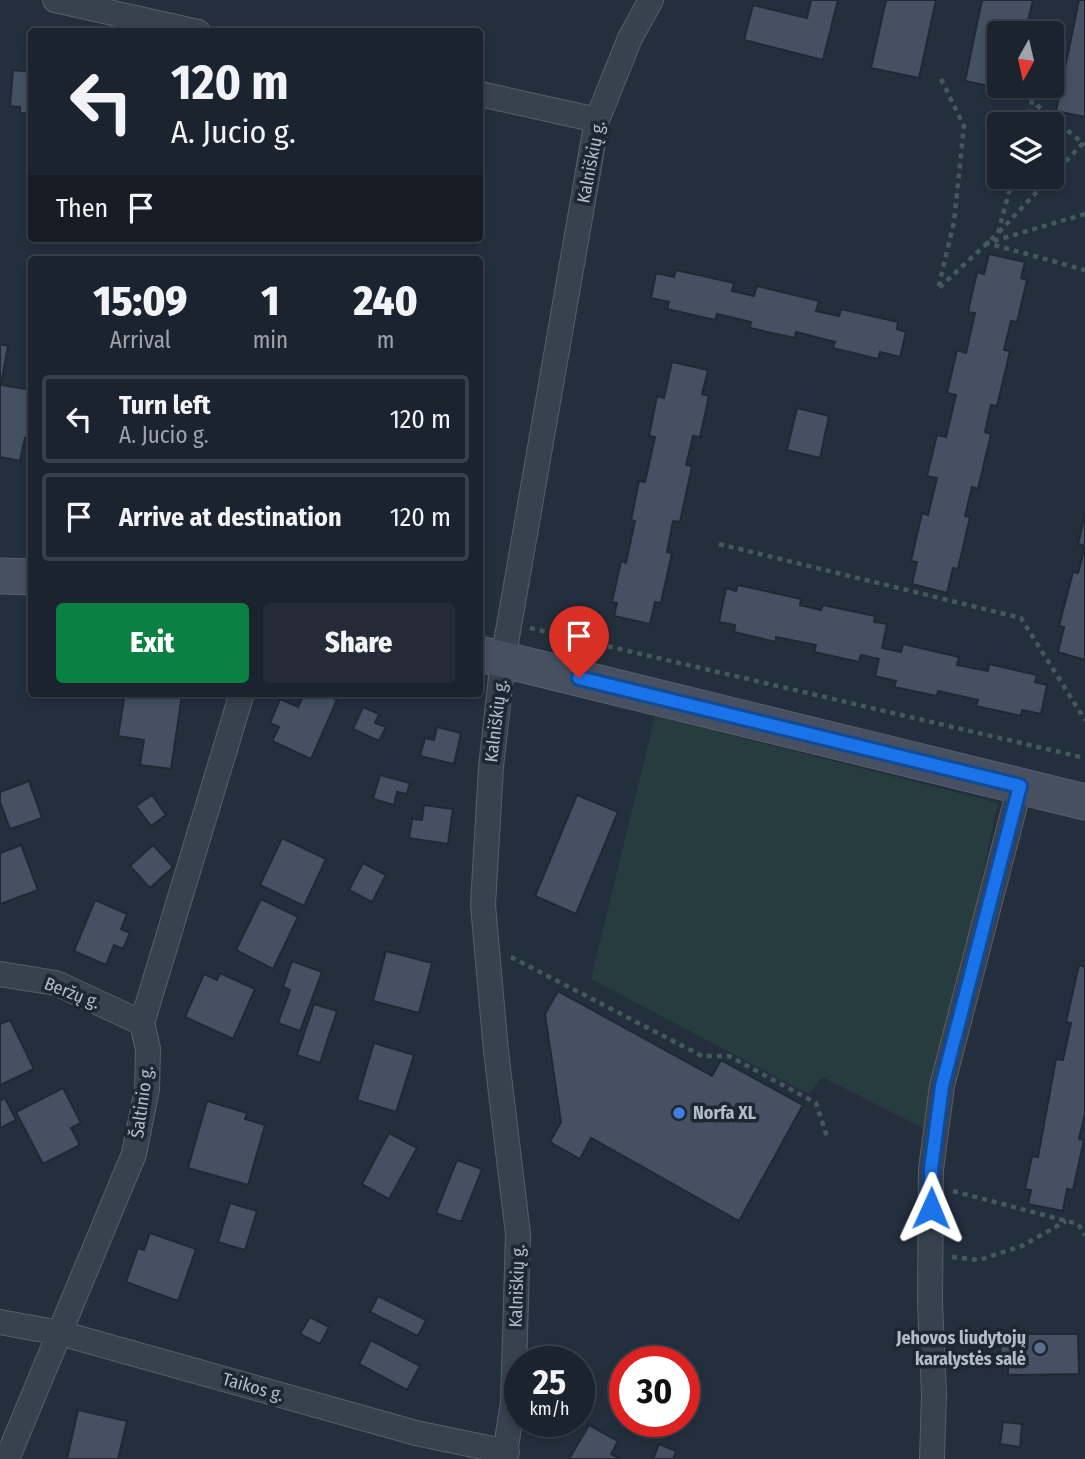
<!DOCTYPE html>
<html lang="en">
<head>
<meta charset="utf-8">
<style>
  :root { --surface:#1b232e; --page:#242b36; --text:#f1f3f6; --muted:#a0a4aa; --line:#39404a; --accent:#0b8043 }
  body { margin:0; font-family:"Fira Sans Condensed",sans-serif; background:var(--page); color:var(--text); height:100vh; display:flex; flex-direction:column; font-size:26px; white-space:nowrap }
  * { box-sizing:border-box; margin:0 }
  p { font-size:23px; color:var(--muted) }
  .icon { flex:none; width:38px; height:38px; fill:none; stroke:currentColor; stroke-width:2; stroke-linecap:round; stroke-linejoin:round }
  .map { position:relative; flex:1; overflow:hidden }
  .drawer { position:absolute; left:28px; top:256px; width:455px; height:441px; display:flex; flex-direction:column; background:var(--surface); border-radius:7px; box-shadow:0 4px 10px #0003,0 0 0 2px var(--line) }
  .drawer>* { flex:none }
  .guide { position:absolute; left:28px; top:28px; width:455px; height:214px; border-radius:7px; box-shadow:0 4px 10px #0003,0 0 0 2px var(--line); background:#1b232e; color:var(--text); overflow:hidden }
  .needle { width:46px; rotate:188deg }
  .fabs { position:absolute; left:987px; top:21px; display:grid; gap:14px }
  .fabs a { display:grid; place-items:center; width:77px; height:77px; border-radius:7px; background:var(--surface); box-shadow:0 4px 10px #0003,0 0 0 2px var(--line); font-size:35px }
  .speed { position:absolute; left:504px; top:1346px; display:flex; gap:14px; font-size:35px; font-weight:700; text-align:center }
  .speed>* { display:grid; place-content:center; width:91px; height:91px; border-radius:50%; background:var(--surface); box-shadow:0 4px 10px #0003,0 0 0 2px var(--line); line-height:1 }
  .speed small { font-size:18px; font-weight:400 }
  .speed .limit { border:10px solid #d22; background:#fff; color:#111 }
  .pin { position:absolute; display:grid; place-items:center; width:60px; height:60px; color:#fff; margin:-72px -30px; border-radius:50% 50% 50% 0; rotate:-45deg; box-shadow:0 0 7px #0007 }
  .pin .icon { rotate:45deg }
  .me { position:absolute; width:77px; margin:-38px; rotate:1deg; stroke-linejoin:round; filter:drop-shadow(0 0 5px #0008) }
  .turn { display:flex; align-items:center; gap:24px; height:147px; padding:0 28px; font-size:32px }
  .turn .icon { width:91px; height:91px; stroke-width:2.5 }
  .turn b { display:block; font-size:49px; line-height:60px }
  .then { display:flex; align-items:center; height:66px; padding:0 28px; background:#0003; gap:14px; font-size:26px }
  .eta { display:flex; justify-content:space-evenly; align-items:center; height:119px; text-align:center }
  .eta b { font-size:42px; font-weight:800; line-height:49px }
  .cta { display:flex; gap:14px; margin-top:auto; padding:14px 28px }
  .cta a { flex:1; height:80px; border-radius:7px; background:var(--accent); color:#fff; font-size:28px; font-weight:800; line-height:80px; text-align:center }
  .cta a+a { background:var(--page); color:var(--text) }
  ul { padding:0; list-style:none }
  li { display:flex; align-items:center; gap:21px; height:88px; margin:0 14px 10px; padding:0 14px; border:4px solid var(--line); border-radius:7px }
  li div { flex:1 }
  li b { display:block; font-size:26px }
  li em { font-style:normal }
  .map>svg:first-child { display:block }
  .green { fill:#263c3f }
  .building { fill:#455162; stroke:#1f2835; stroke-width:2 }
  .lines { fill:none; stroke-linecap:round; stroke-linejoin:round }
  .street-casing { stroke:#565f6c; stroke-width:26 }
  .secondary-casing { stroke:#565f6c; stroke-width:37 }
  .path { stroke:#44595c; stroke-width:4.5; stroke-dasharray:5 5; stroke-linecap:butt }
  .street { stroke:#38414e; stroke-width:24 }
  .secondary { stroke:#465061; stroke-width:35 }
  .route-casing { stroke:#114b97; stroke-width:18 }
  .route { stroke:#1a73e8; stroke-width:12 }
  .shop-dot { fill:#3f7fe0; stroke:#1d2633; stroke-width:2.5 }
  .service-dot { fill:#5c6f8a; stroke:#1d2633; stroke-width:2.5 }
  .labels { text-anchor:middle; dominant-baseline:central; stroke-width:7; stroke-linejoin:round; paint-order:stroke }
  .street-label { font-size:18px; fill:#b4bcc9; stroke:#1d2633 }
  .poi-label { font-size:18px; font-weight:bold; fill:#b4bcc9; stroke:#1d2633; text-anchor:start }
</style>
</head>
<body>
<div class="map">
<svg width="1085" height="1459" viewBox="0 0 1085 1459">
  <rect width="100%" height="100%" fill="#242f3e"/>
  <path class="green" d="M655,716L998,803L927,1130L822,1077L809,1094L591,979Z"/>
  <path class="building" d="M811,0H838L823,60L744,40L753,5L807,18Z
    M886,0H936L919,78L871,68Z
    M982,0H1033L1025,33H999V86H1014L1013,91L965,81Z
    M1079,0H1085V117L1056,111Z
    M13,70L32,72V114L20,113V107L10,106Z
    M989,254L1025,262L1021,278L1027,280L1017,322L1011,321L1004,350L1010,351L997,406L991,405L985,432L991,434L978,489L972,487L965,516L970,517L958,569L953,568L947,593L912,584L917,562L911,561L922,513L928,515L937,478L927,476L937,435L946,437L956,395L947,393L957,350L966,353L975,313L968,312L977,272L984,274Z
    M676,270L734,283L732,291L754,296L757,286L819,301L816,311L839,316L841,309L898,322L897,329L906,332L900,357L880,352L878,359L833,348L835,342L796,332L795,338L750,328L751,322L717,314L715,320L667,309L669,302L651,298L656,273L674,277Z
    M0,344L8,346L1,385L32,390L28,421H32V434L31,439L25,438L20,461L0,457Z
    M672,362L708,370L702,394L709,396L700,437L693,436L686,465L692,466L680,522L673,521L667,552L672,553L661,603L655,602L650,624L614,616L617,603L612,602L621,561L626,563L635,521L631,520L639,481L645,482L655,437L649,436L657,396L664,398Z
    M797,408L829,416L820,458L787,450Z
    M1085,514V660L1058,652L1064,627L1059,626L1073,572L1078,573L1085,546L1078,544Z
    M738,585L801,599L800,605L821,610L823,605L875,616L874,622L887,624L882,648L901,652L903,644L959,657L957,665L988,671L989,664L1037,675L1035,682L1047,685L1041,714L1022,710L1021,716L976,706L978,700L938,691L937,696L894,687L896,681L875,676L879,659L861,655L859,662L814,652L816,645L776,637V642L734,632L735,625L719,622L726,588L736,591Z
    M125,693L182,695L171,769L140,765L144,740L118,736Z
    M305,693H322L337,700L311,759L272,741L279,727L270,723L280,699L298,707Z
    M363,707L379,714L375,723L386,727L379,741L353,729Z
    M437,727L461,733L454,764L420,756L425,738L434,740Z
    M380,775L410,783L407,794L397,792L394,805L373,799Z
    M29,781L42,818L10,829L0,802V792Z
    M152,795L166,815L151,826L136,806Z
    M577,795L618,812L576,914L535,896Z
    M424,805L453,809L448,844L409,838L412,819L422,820Z
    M282,838L326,859L304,906L260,885Z
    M21,845L38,890L0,904V853Z
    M153,845L173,867L150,888L130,866Z
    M363,863L386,875L372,902L349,890Z
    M261,899L298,917L273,969L236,950Z
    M95,900L127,914L121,929L130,933L123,949L114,945L106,965L74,951Z
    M386,951L432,963L419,1013L373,1001Z
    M292,961L322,972L300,1031L278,1023L290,990L283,987Z
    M1079,965L1085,967V1114L1079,1139L1084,1140L1073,1190L1067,1189L1063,1211L1028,1204L1031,1190L1025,1189L1032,1156L1038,1157L1056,1059L1063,1060L1071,1023L1066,1022Z
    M220,973L255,989L233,1039L185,1017L204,974L217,980Z
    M558,991L712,1076L721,1060L803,1105L739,1221L591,1138L580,1159L550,1142L561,1122L545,1014Z
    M314,1004L337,1011L320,1063L297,1055Z
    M10,1020L34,1069L0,1085V1024Z
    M374,1043L414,1055L396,1112L357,1100Z
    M63,1088L81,1123L71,1128L80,1145L43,1164L16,1112Z
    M5,1098L16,1120L0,1128V1101Z
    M207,1101L247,1113L245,1119L265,1125L248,1185L188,1168Z
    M389,1133L417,1148L389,1199L362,1184Z
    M457,1160L482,1169L461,1222L436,1213Z
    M230,1203L257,1211L245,1250L218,1242Z
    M150,1233L196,1249L178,1301L126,1282L138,1248L144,1250Z
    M378,1296L426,1320L418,1336L370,1312Z
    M310,1317L329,1327L320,1344L300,1334Z
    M1001,1334H1078L1079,1374L1008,1375V1363L1000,1362Z
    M371,1340L420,1366L407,1390L359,1364Z
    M78,1410L127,1421L118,1459H67Z
    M1003,1422L1022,1424L1020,1447L1000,1444Z
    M589,1425L618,1441L611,1454L620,1459H569Z
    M659,1444L676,1451L673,1459H653Z"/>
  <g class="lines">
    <g class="street-casing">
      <path id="street" d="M55,0L198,32
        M480,94L597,120
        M0,974L56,983L142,1023
        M0,1322L60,1333L416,1433L507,1452
        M7,1459L134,1154L147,1089L148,1049L142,1023L242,693
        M504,1459L513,1402L518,1234L496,1051L483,905L491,767L503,660L597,120L630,38L651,0
        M932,1459L934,1394L930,1303L931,1169L942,1086L1020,786"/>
    </g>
    <g class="secondary-casing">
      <path id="secondary" d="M0,576L32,577
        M480,654L1085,802"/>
    </g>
    <path class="path" d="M941,79L964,126L954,222L938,289L998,233L1013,177
      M1026,124L1032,101L1085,145
      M1052,176L1084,142
      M1085,214L987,243L1085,270
      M999,232L1051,177
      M719,544L1021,618L1085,720
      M530,628L1085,758
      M511,957L702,1056H729L816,1103L828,1140
      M953,1191L1078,1224L1085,1235
      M952,1257L979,1260L1022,1246L1066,1221"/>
    <use href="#street" class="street"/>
    <use href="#secondary" class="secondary"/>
  </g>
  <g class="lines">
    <g class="route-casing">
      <path id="route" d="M579,678L1020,786L942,1086L931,1169V1208"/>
    </g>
    <use href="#route" class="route"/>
  </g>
  <circle class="shop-dot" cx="679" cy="1113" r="7"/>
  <circle class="service-dot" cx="1040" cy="1348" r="7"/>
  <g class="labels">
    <g class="street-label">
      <text transform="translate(591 162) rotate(-79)">Kalniškių g.</text>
      <text transform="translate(496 721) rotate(-83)">Kalniškių g.</text>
      <text transform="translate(72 993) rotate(21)">Beržų g.</text>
      <text transform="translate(142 1102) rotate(-82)">Šaltinio g.</text>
      <text transform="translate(517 1286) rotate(-88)">Kalniškių g.</text>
      <text transform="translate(253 1387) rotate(16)">Taikos g.</text>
    </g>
    <g class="poi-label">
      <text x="693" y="1113">Norfa XL</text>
      <text x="1026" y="1338" text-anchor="end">Jehovos liudytojų<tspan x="1026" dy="21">karalystės salė</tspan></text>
    </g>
  </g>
</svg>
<div class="fabs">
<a><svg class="needle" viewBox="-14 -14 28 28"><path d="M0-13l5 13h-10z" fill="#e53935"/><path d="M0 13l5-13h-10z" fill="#a0a4aa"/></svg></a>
<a><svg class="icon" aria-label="layers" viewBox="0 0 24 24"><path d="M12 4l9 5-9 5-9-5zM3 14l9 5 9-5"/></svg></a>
</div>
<div class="speed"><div>25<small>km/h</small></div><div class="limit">30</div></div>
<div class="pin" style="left:579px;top:678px;background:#d93025"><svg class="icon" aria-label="arrive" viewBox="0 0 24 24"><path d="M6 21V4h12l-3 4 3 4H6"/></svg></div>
<svg class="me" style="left:931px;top:1208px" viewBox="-20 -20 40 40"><path d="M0-17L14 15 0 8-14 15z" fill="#1a73e8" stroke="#fff" stroke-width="4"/></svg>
<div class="guide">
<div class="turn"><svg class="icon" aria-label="left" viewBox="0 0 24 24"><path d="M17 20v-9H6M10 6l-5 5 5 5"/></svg><div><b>120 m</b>A. Jucio g.</div></div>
<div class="then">Then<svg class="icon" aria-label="arrive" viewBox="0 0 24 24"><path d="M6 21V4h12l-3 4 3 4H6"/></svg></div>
</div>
<section class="drawer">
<div class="eta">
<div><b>15:09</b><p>Arrival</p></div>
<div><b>1</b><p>min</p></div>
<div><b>240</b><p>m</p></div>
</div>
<ul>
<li><svg class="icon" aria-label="left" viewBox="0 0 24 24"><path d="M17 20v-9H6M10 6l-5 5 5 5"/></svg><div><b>Turn left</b><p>A. Jucio g.</p></div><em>120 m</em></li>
<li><svg class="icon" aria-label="arrive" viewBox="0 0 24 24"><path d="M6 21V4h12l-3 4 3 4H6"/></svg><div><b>Arrive at destination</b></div><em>120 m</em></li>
</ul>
<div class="cta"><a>Exit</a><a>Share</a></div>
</section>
</div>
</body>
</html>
